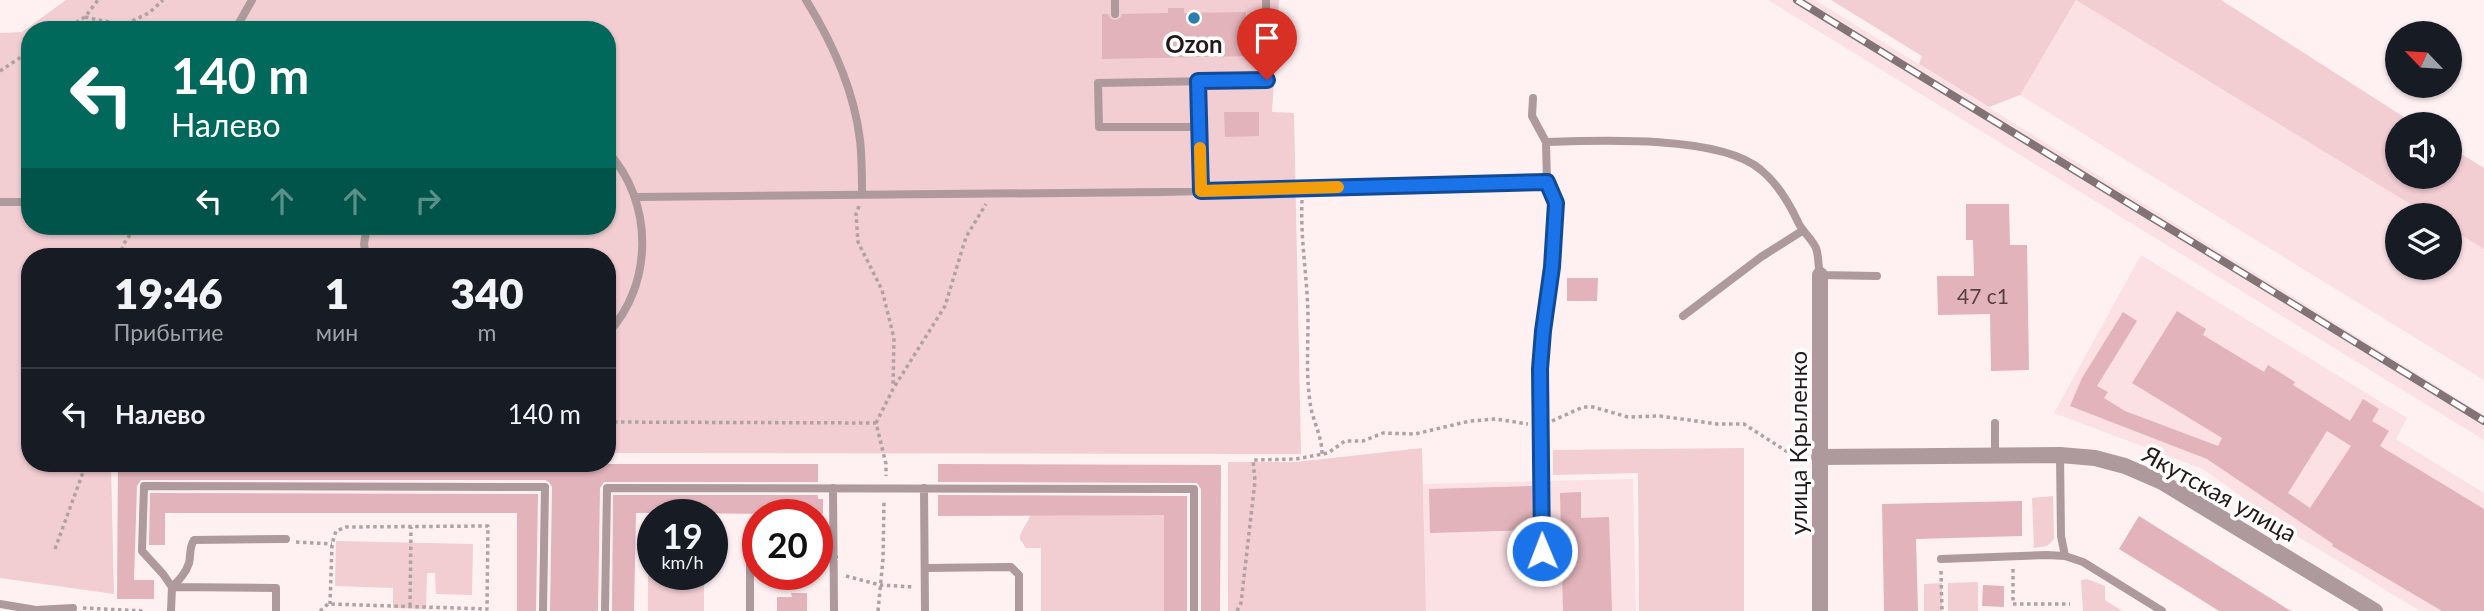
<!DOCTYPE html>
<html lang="ru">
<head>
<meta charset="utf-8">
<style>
  :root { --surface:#171b24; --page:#242831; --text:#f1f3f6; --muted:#9ea1a6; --line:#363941 }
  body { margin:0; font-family:Lato,sans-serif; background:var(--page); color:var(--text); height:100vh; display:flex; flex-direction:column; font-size:26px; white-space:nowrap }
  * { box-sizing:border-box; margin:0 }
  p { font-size:23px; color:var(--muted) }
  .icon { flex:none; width:38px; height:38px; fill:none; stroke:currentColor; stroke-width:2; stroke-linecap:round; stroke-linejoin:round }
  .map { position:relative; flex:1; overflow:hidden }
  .drawer { position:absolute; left:21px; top:248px; width:595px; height:224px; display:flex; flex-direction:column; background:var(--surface); border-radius:28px; box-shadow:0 2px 5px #0004 }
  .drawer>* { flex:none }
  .top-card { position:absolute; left:21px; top:21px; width:595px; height:214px; border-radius:28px; box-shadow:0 2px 5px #0004; background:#00695c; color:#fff; overflow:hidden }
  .needle { width:46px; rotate:295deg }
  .fabs { position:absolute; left:2385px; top:21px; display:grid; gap:14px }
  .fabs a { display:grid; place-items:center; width:77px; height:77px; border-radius:50%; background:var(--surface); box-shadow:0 2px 5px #0004; font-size:35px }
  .speed { position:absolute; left:637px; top:499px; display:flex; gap:14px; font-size:35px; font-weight:700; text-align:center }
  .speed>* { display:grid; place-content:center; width:91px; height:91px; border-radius:50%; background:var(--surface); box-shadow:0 2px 5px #0004; line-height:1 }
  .speed small { font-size:18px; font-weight:400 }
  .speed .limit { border:10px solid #d22; background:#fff; color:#111 }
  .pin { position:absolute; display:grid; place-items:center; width:60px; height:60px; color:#fff; margin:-72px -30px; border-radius:50% 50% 50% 0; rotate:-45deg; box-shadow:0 0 7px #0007 }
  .pin .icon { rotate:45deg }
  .me { position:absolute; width:77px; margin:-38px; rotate:359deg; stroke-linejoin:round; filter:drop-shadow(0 0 5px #0008) }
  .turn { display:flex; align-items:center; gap:24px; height:147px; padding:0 35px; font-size:32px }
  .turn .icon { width:91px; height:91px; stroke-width:2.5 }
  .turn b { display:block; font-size:49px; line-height:60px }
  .lanes { display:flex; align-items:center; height:66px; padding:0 35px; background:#0003; justify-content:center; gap:35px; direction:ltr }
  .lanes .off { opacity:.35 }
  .eta { display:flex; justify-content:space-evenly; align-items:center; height:119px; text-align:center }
  .eta b { font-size:42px; font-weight:800; line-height:49px }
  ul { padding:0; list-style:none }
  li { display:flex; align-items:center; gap:21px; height:91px; padding:0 35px; border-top:2px solid var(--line) }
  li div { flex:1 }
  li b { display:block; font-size:26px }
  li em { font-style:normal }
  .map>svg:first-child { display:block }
  .built { fill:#fbe0e4 }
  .green { fill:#f2cdd2; fill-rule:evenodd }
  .building { fill:#e2b3ba; fill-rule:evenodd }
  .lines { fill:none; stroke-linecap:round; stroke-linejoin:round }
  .path { stroke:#b0a2a4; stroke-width:3.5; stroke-dasharray:3.5 3.5; stroke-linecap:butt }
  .lane { stroke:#ae999c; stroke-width:8 }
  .street { stroke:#ae999c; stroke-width:16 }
  .rail-casing { stroke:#827476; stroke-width:8 }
  .rail { stroke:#fff; stroke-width:5; stroke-dasharray:16; stroke-linecap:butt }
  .route-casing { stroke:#114b97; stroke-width:18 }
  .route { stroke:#1a73e8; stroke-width:12 }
  .slow { stroke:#f59e0b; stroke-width:12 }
  .poi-dot { fill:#297eae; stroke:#fff; stroke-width:2.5 }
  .labels { text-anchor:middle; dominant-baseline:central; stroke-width:7; stroke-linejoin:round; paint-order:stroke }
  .number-label { font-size:21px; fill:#543f42 }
  .poi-label { font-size:24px; font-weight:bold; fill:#24181a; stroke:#fff }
  .street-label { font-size:24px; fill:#24181a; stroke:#fff }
</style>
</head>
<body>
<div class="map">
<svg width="2484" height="611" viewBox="0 0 2484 611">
  <rect width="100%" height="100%" fill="#fff0f2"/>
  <path class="built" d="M1768,0H1815L2484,415V440Z
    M2076,0L2428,215H2398V268H2450V228L2484,249V380L2020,95Z
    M2141,255L2407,418L2396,439L2484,493V611H2420L2297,536L2203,469L2054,413Z
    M1633,479L1636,611H1426L1423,484Z"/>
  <path class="green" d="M66,0H1279L1272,112L1294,113L1301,454L607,453V257H30V464H111L114,594L0,578V33L22,32ZM30,30H607V226H30Z
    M1831,0H2221L2415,124H2398V177H2450V147L2484,168V249L2450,228V215H2428L2076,0L2020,95L1989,107L1919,64L1922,56Z
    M1422,448L1426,611H1228V462H1296Z
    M1744,448V611H1639L1638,473L1553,475V450Z
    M2053,496L2054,539L2047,546L2034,548L2032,498Z
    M1030,515H1164V611H1041V548H1026L1020,539C1020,529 1028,525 1030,515Z
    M648,534H653V574H704V611H648Z
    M336,541L473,544L472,595L436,594L435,573H427L426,609L393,608V588L335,586Z
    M2087,579L2105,586V600L2122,611H2083L2081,580Z
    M1978,582V611H1948V583Z
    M1942,583V611H1924V584Z"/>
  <path class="building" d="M1168,8H1184V13L1246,12L1247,56L1102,59V14H1108L1111,19L1116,20L1120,18L1122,14L1168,13Z
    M1224,112H1259V136L1225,137Z
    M1966,204H2009L2010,245H2027L2029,370L1991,371L1990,314L1938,315L1937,276H1974L1973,240H1966Z
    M1567,278H1598L1597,301H1567Z
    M2177,311L2206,329L2203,335L2264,372L2268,365L2295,382L2293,385L2350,421L2363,399L2379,409L2372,421L2389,431L2380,446L2484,509V611H2442L2332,546L2333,544L2207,459L2070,406L2082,378L2123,312L2137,321L2097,386L2108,392L2104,398L2125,411L2218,446L2222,438L2132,383ZM2327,431L2351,446L2310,508L2288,493Z
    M118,464H818V482H604L600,488L598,611H550L552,487L549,482L545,480H141L137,486L134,580H154V599H117Z
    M938,464L1221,465L1220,611H1201V489L1197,483L938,482Z
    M1532,486L1533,530L1430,533L1429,489Z
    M1581,492V518L1609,517L1612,611H1563L1560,493Z
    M150,493L538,494L536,611H517V513H165V545H149Z
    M613,495H818V499H823V514L636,513L634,611H612Z
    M938,495L1187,496V611H1164V515L938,516Z
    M2022,501V536L1916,539L1918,611H1884L1882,504Z
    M2139,516L2291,611H2219L2192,594L2119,549Z
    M1983,585L2004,586V607L1982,606Z
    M791,593H807V611H777V597H792Z"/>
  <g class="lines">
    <path class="path" d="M85,17L123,25L149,13L163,0
      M64,30L85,17L98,0
      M0,71L30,51
      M1302,200C1300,240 1308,280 1308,320C1308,348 1306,374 1310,402C1312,420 1322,435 1322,454
      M859,206L856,214L858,242L882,290L894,338L893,387
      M120,257C122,244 129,233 141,226
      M1552,421L1583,407H1593L1628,417L1660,416L1717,424H1744L1786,451L1804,454
      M607,422L876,423L886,464V476
      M876,423L893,389L945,306L966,237L986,204
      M296,542L332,544
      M55,549L86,464
      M2013,569V604H2070
      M1941,571L1942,611
      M846,576L880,585L914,587
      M410,606L411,527
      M83,608L144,611
      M320,611L328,604H330L487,609L488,526L346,527L336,531L332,544L330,604
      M878,611L883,559L884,501
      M1237,611L1241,603L1255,481L1253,460L1296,459L1328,453L1345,441H1363L1383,433L1415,434L1470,421L1496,419L1528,424"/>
    <path class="lane" d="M806,0C832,42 854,90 860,140C862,158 862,176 862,194
      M1115,0V14
      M235,30L252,0
      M1198,81L1201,191
      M1533,98L1532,116L1546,142L1547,182L1556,203L1552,267L1543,331L1540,369L1542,574
      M1199,127H1099L1098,83L1267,80L1266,0
      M1546,142C1598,140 1722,135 1761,170C1777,183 1789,203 1798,222C1802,231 1812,239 1816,248C1819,256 1818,267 1820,275L1877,276
      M607,151C654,201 654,285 607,334
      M636,197L1162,192L1547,182
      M0,202H30
      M366,257L364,244L367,226
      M1683,316L1761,257L1802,231
      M1995,455V423
      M2060,455L2061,536L2065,556L2083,562L2162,611
      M833,488L834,611
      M924,488L925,611
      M817,558L834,557
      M1941,559L2047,555L2065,556
      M925,568L1011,567L1019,575V611
      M172,587C179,580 186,573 189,563C191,555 189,547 194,540L286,539
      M172,587L276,588V611
      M0,604L36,610L73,608
      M171,611L172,587L163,574L142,551L144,486L545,487L543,611
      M605,611L607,488L1194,489V611
      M750,611V558H758"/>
    <path class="street" d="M1820,275V611
      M1819,457L2060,455L2095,458L2125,466L2162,482L2375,611"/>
    <g class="rail-casing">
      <path id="rail" d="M1797,0L2484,421"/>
    </g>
    <use href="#rail" class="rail"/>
  </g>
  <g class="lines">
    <g class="route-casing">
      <path id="route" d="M1267,80L1198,81L1201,191L1547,182L1556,203L1552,267L1543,331L1540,369L1542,551"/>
    </g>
    <use href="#route" class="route"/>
    <path class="slow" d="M1200,148L1201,191L1338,187"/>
  </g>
  <circle class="poi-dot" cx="1194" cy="18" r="7"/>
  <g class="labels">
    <g class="number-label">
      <text x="1983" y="295">47 с1</text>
    </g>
    <g class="poi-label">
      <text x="1194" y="43">Ozon</text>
    </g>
    <g class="street-label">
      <text transform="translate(1797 443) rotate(-90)">улица Крыленко</text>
      <text transform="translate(2220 493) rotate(29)">Якутская улица</text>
    </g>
  </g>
</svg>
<div class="fabs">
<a><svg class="needle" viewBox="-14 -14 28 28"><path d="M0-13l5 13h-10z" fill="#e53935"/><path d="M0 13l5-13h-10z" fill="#9ea1a6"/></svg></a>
<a><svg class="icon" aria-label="sound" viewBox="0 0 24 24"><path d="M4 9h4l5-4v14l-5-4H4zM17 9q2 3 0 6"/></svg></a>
<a><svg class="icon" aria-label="layers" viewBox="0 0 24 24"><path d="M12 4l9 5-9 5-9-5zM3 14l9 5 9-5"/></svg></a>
</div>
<div class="speed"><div>19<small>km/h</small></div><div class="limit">20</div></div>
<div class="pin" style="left:1267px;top:80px;background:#d93025"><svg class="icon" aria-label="arrive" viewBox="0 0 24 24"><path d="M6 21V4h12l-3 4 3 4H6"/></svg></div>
<svg class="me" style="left:1542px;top:551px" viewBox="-20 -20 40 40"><circle r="17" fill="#1a73e8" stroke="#fff" stroke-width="3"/><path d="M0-11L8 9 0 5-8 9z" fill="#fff"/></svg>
<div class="top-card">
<div class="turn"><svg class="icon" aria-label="left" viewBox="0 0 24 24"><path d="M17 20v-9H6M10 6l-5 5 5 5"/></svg><div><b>140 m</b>Налево</div></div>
<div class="lanes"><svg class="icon" aria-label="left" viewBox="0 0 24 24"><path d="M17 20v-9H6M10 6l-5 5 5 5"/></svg><svg class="icon off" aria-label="ahead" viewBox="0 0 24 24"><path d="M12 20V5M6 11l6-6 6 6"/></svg><svg class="icon off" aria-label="ahead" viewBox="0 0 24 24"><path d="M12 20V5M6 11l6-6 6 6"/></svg><svg class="icon off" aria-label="right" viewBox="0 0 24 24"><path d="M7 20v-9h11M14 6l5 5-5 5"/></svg></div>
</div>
<section class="drawer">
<div class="eta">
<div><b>19:46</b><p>Прибытие</p></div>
<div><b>1</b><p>мин</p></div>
<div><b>340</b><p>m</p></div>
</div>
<ul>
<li><svg class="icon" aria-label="left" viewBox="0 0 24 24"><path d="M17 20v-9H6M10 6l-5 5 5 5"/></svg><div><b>Налево</b></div><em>140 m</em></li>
</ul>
</section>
</div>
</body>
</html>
